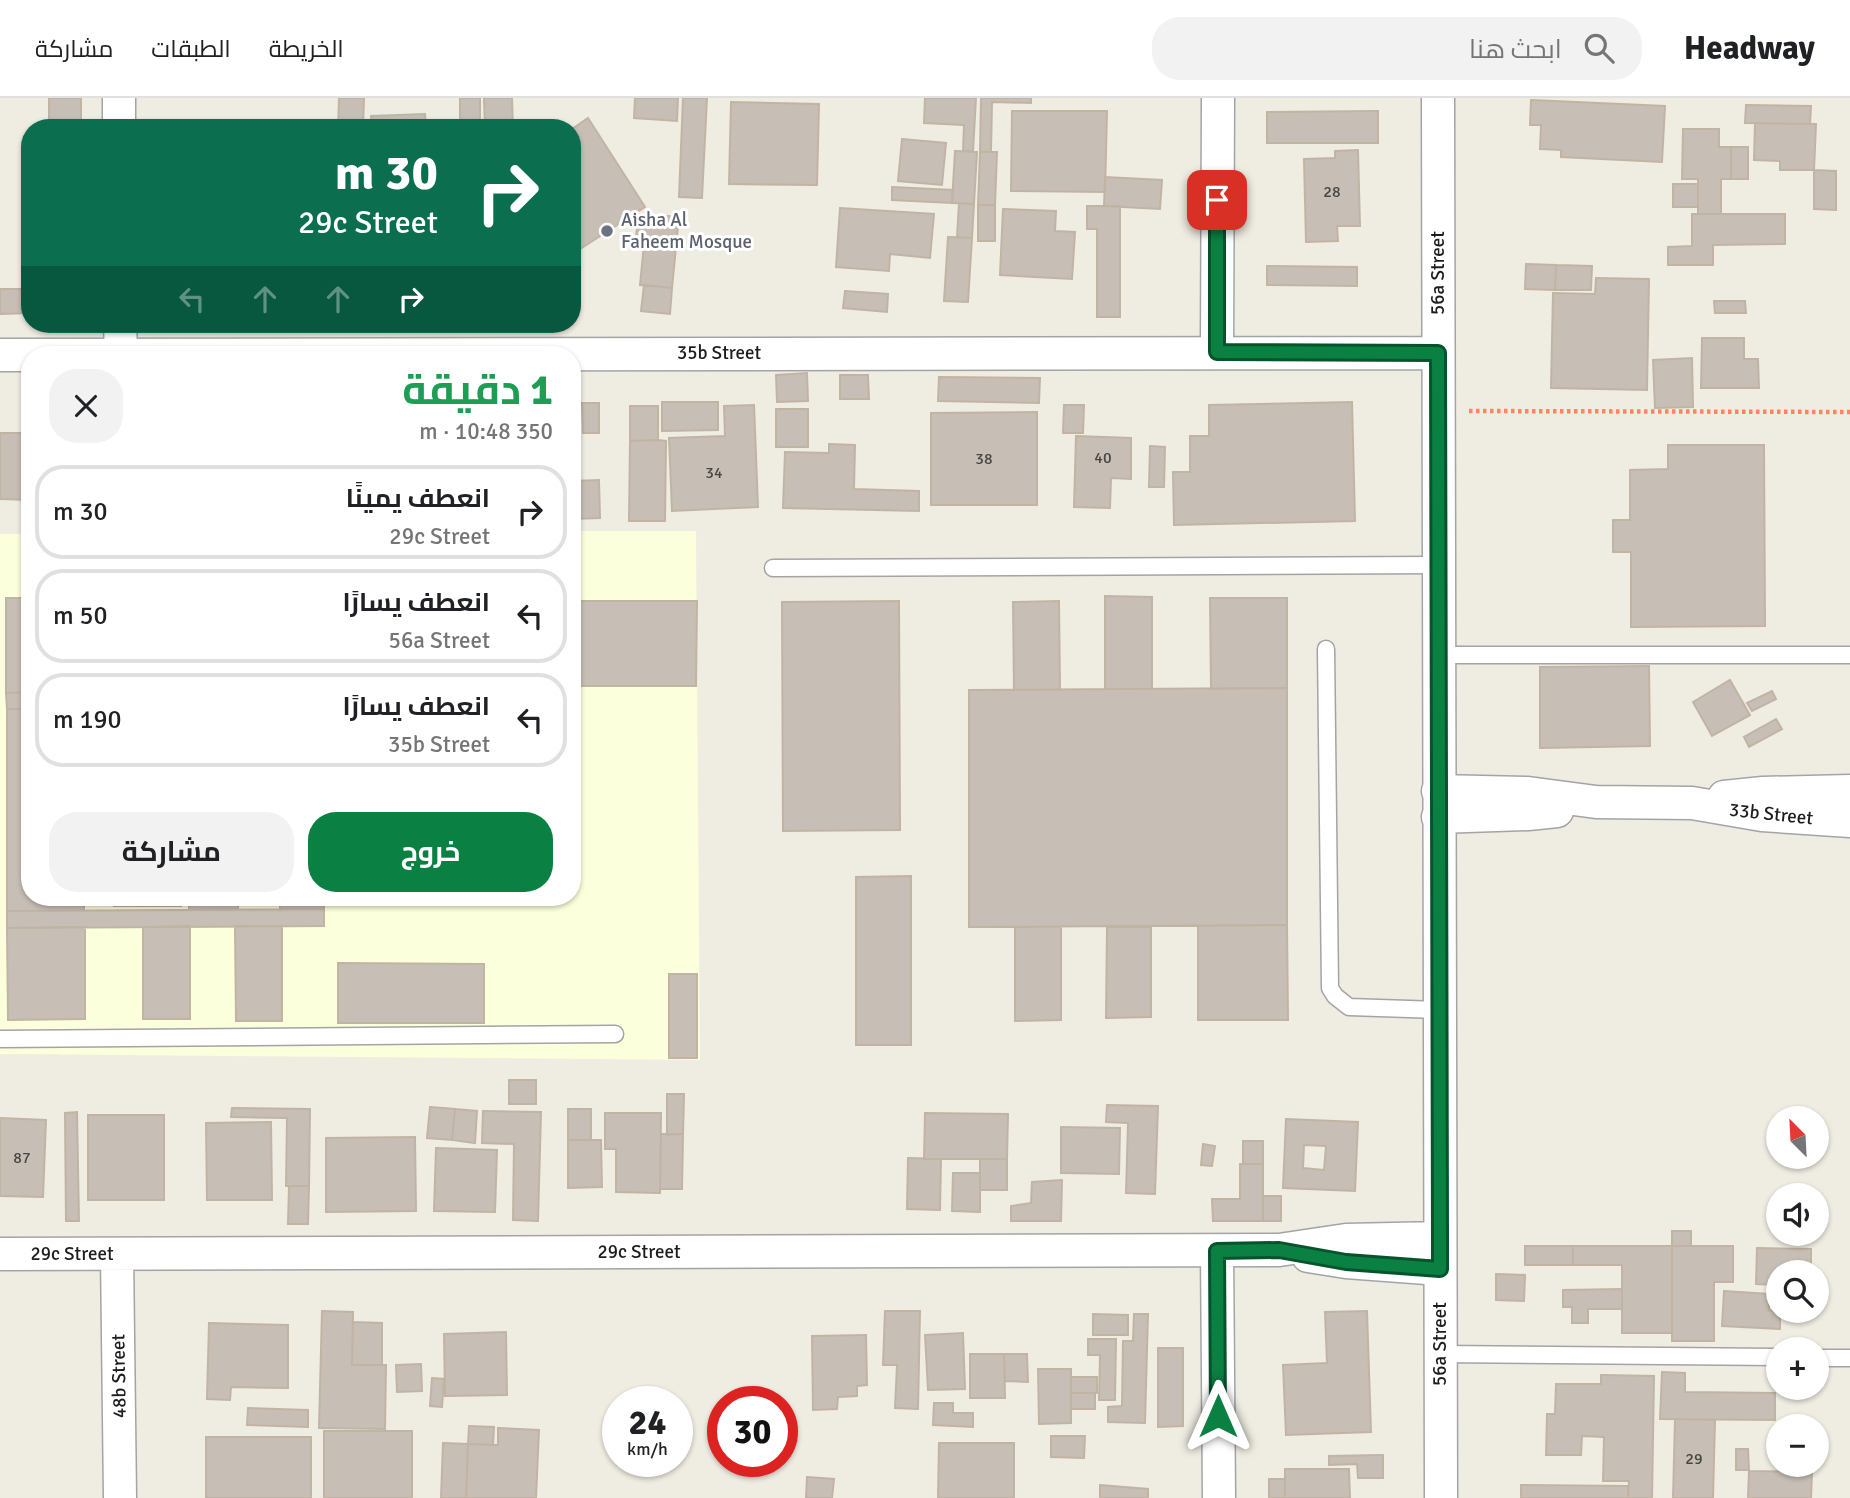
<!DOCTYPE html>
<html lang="ar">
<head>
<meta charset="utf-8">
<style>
  :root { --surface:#fff; --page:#f2f2f2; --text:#202124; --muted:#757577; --line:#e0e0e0; --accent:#0b8043 }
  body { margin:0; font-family:Signika,Cairo,sans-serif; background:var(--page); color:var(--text); direction:rtl; height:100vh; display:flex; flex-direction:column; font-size:26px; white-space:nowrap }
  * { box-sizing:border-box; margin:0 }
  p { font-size:23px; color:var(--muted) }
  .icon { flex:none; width:38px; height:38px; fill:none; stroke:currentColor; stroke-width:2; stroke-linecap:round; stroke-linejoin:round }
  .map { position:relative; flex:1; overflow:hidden; direction:ltr }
  .sheet { position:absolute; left:21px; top:248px; width:560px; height:560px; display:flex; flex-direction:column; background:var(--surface); border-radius:28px; box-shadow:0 2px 5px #0004; direction:rtl }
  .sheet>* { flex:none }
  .banner { position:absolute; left:21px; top:21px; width:560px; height:214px; border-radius:28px; box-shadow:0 2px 5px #0004; direction:rtl; background:#0b6e4f; color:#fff; overflow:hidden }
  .needle { width:46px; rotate:336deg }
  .controls { position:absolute; left:1766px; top:1008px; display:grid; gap:14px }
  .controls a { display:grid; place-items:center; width:63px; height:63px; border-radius:50%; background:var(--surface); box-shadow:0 2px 5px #0004; font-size:35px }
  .speed { position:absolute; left:602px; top:1288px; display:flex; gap:14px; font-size:35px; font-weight:700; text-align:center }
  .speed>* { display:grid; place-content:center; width:91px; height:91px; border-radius:50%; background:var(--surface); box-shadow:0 2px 5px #0004; line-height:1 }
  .speed small { font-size:18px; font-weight:400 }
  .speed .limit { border:10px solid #d22; background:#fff; color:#111 }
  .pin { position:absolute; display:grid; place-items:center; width:60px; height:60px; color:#fff; margin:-30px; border-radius:14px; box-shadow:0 4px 10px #0006 }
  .me { position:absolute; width:77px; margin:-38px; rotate:0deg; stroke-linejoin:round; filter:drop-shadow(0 0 5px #0008) }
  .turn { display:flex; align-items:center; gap:24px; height:147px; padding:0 28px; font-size:32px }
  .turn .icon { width:91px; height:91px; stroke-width:2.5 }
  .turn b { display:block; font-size:49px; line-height:60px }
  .lanes { display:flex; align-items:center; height:66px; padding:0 28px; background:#0003; justify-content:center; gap:35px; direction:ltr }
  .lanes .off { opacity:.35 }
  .round { display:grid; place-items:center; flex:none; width:74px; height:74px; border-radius:28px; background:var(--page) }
  .head { display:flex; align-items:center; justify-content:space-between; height:119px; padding:0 28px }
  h1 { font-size:42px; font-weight:700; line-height:52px; color:#1e9e55 }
  .primary-button { display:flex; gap:14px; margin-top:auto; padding:14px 28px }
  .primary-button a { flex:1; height:80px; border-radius:28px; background:var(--accent); color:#fff; font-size:28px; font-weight:700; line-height:80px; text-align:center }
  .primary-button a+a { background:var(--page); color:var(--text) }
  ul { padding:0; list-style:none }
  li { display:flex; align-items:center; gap:21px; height:94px; margin:0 14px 10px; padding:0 14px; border:4px solid var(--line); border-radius:28px }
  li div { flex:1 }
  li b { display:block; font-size:26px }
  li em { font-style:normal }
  header { display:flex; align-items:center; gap:42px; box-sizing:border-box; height:98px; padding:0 35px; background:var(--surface); border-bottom:2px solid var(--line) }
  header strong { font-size:33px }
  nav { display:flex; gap:38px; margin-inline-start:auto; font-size:24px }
  .search { width:490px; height:63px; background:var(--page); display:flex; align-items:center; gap:18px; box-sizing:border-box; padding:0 24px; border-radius:28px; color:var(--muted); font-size:26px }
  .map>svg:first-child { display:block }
  .education { fill:#fbffdb }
  .building { fill:#c7bfb5; stroke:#c2b4a3; stroke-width:2; fill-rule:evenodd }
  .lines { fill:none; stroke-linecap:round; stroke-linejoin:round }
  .service-casing { stroke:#a4a4a4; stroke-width:19 }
  .minor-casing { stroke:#a4a4a4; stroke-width:35 }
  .path { stroke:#ff8463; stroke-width:4.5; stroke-dasharray:3.5 3.5; stroke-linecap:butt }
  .service { stroke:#fff; stroke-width:16 }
  .minor { stroke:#fff; stroke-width:32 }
  .route-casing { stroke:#07532c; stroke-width:18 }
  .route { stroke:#0b8043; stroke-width:12 }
  .worship-dot { fill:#6b7280; stroke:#fff; stroke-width:2.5 }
  .labels { text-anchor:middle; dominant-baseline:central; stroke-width:6; stroke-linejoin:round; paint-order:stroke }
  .number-label { font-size:16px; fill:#484643 }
  .worship-label { font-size:19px; fill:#5b616d; stroke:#fff; text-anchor:start }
  .street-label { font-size:19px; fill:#1d1d1d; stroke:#fff }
</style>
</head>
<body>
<header>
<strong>Headway</strong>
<div class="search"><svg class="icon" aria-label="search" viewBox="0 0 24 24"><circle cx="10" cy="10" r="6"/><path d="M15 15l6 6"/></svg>ابحث هنا</div>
<nav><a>الخريطة</a><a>الطبقات</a><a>مشاركة</a></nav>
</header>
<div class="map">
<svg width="1850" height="1400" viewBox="0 0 1850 1400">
  <rect width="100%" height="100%" fill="#efece2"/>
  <path class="education" d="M572,433H696L700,962L0,956V436H30V800H572Z"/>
  <path class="building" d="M49,0H81V30H49Z
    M339,0H364L363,30H338Z
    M460,0H480V30H460Z
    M484,0H512L513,30H485Z
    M635,0H678L677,23L634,20Z
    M683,0H707L702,100L679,99Z
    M925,0H976L973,53H963L964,27L924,25Z
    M981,0H1031V5L992,4L991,54H980Z
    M1531,2L1665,8L1662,64L1561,59V52L1540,51L1541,27H1530Z
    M731,4L819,6L817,87L729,86Z
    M1746,7L1811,8L1810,26L1745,25Z
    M1012,13H1107L1105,94L1011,93Z
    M1378,13V45H1267V14Z
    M425,16L426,30H372L371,18Z
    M588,20L645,109L574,155L572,31Z
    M1755,25L1816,26L1814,72H1780V63L1754,62Z
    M1683,31H1719V49H1731V81H1721V116H1698V81H1682Z
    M902,41L946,45L942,87L898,83Z
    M1731,49H1748V81H1731Z
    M1358,52L1360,128H1337L1338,143L1306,144L1304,61L1335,60V53Z
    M955,53L977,54L974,106L952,105Z
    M980,54H997L995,107H978Z
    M1814,72L1836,73V112L1814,111Z
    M1105,79L1162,82L1160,111L1104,108Z
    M1673,86H1698V109H1673Z
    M892,89L953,92L952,105L892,102Z
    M959,105L974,106L972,140L957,139Z
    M978,107H995V143H978Z
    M1087,108H1120V219H1097V131H1087Z
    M840,110L934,116L930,160L890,156L889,173L836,169Z
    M1003,111L1056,113L1055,133L1075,134L1072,181L1000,177Z
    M639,116L679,119L676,149L635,145Z
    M1692,116H1785V146L1713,147V167H1668V149L1692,148Z
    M948,139L972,140L968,204L944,203Z
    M644,146L676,149L672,190L640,187Z
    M1526,166L1556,167L1555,192L1525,191Z
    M1556,167L1592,168L1591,192H1555Z
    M1267,168L1357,169V188L1267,187Z
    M1596,180L1649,181L1647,292L1551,290L1553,195L1595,196Z
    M644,187L672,190L670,216L641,213Z
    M0,191H30V215L0,216Z
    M845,193L888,196L887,214L843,210Z
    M1714,203H1745L1746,215H1715Z
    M1702,240H1744V261H1758L1759,290H1701Z
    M1692,260L1693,309L1655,310L1653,262Z
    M807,275L808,303L777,304L776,277Z
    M572,277H578V303L572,304Z
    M840,277H868L869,301H840Z
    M939,279L1040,280L1039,305L938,303Z
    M662,304H718V332L662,333Z
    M1352,304L1355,423L1174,427L1173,374H1190V338H1209V307Z
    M582,305H599V335H583Z
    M754,307L758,409L672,413L669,340L725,338L724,308Z
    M1064,307H1084L1083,335H1063Z
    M630,308H658V342L630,343Z
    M776,311H808V349H776Z
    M1037,314V407H931V315Z
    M0,335H30V402L0,401Z
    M1076,338L1131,340V381L1111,380L1110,410L1074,409Z
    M658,342L666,343L665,423H629L630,343Z
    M829,346L855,347L854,391L919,393V413L783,410L785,354L829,355Z
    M1668,347H1764L1765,528L1631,529V454H1613V422H1630V372L1668,371Z
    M1150,348L1165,349L1164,389H1149Z
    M599,382L600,420L572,421V383Z
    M1105,498L1152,499V591H1105Z
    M6,500H30V594L6,595Z
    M1210,500H1287V590L1211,591Z
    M572,503H697L696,588H572Z
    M899,503L900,732L783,733L782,504Z
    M1059,503L1060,592H1014L1013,504Z
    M1649,568L1650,648L1540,650V569Z
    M1730,582L1750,617L1712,638L1693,604Z
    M1287,590V827L969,829V592Z
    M1772,593L1776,601L1752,613L1747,605Z
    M30,594V611H7L6,595Z
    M7,611H30V800H84V813H7Z
    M1776,621L1782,631L1749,649L1744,639Z
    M911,778V947H856V779Z
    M114,800H181V808H114Z
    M189,800H238V811L189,812Z
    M280,800H324V811H280Z
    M324,811V828L7,830V813Z
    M1287,827L1288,922H1198V828Z
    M190,828V921H143V829Z
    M235,828H282V923H236Z
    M85,829V921L8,922L7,830Z
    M1015,829H1061V922L1015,923Z
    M1107,829H1151V919L1106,920Z
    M338,865L484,866V925H338Z
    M669,876H697V960H669Z
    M509,982H536V1006H509Z
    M667,996H684L683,1036L667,1037Z
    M1107,1007L1158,1008L1155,1096L1126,1095L1128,1025L1106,1024Z
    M430,1009L455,1011L452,1042L427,1040Z
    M232,1010L310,1011L309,1088H286L287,1020L231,1019Z
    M455,1011L477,1013L475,1045L452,1042Z
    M568,1011H591V1042H568Z
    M483,1013L541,1014L538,1123L513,1122L514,1046L482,1045Z
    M77,1014L79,1123H66L65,1015Z
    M605,1015H661L660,1095L616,1094V1051H605Z
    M925,1015L1008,1016L1007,1061H924Z
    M88,1017H164V1102H88Z
    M0,1020L46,1022L43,1099L0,1098Z
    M1286,1021L1358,1024L1355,1093L1283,1090ZM1304,1047L1326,1048L1324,1072L1303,1070Z
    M271,1024L272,1102H207L206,1025Z
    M1061,1029L1120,1030L1119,1076L1061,1075Z
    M661,1036H683L682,1091H660Z
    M415,1039L416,1113L326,1114V1040Z
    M568,1042H601L602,1089L568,1090Z
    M1243,1043H1263V1066H1243Z
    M1203,1046L1215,1048L1212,1068L1201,1067Z
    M436,1050L497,1052L495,1114L434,1113Z
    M908,1060L941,1061L940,1112L907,1111Z
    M980,1061H1007V1092H980Z
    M1240,1066H1263V1123H1213L1212,1101H1240Z
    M953,1075H980V1114L952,1113Z
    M1062,1082L1061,1123H1011V1108L1031,1105L1032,1084Z
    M289,1088H309L308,1126H288Z
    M1263,1098H1281V1123H1263Z
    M1672,1133H1691V1148H1672Z
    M1525,1148H1573V1167H1525Z
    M1573,1148H1672V1235H1622V1167H1573Z
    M1672,1148H1733V1184H1714V1243H1672Z
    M1757,1150L1811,1151V1174H1778V1187L1756,1186Z
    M1496,1176L1525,1177L1524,1203L1496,1202Z
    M1622,1191V1211H1588V1225H1572V1209H1563V1192Z
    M1724,1193L1769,1196V1212L1780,1213V1231L1722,1228Z
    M322,1213L353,1214L352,1267H386L385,1331L319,1330Z
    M885,1213H920L918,1311L895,1310L897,1267H883Z
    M1367,1213L1371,1334L1286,1337L1283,1267L1327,1265L1325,1214Z
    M1093,1216L1128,1217V1237H1093Z
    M1134,1216H1148L1145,1325L1108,1324V1309L1122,1308L1123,1243H1133Z
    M353,1224L382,1225V1267H352Z
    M209,1225L288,1227V1290L231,1289L230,1302L207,1301Z
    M506,1234L507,1297L445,1298L444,1236Z
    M963,1235L965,1291L928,1292L925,1237Z
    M866,1237L867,1287L857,1288V1298L838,1299L837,1311L813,1312L812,1238Z
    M1088,1241H1116L1115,1302H1099L1100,1257H1088Z
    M1158,1250H1183V1328L1158,1329Z
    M970,1256H1004L1005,1300H970Z
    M1004,1256H1027L1028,1284L1005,1283Z
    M421,1266L422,1293L397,1294L396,1267Z
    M1038,1271H1071V1325L1039,1326Z
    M1662,1274L1685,1275V1294L1775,1295V1322L1660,1321Z
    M1601,1277L1654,1278L1652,1400H1628L1629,1383H1603L1604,1339L1582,1338L1581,1357H1546L1547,1316H1555L1556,1286H1601Z
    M1071,1279H1097V1295H1071Z
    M432,1280L444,1281L442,1309L430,1308Z
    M1071,1295H1095V1311H1071Z
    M934,1305H953V1315H973V1329L933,1327Z
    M248,1310L308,1312V1329L247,1327Z
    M1675,1321L1715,1322L1713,1400H1673Z
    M469,1328L494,1329L493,1347L468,1346Z
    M498,1330L539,1332L536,1400H466L468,1346L498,1347Z
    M324,1333H412V1400H324Z
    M1051,1338H1085L1084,1360L1051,1359Z
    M206,1339H311V1400H206Z
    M443,1345L468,1346L466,1400H441Z
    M939,1345H1014V1400H938Z
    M1736,1351H1748L1749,1372H1736Z
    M1383,1357V1380H1358L1357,1366L1329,1367V1358Z
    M1285,1371H1349L1350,1400H1285Z
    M1749,1373L1812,1374L1811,1400H1748Z
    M807,1379L834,1381L832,1400H806Z
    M1269,1381H1285V1400H1269Z
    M1100,1387L1148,1391V1400H1100Z
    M1521,1387L1628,1388V1400H1521Z"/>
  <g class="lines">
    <g class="service-casing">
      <path id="service" d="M773,470L1438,467
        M1326,551L1330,890L1335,898L1349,909L1439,912
        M1439,557H1850
        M0,941L615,936
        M1440,1256L1778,1259
        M1816,1260H1850"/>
    </g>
    <g class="minor-casing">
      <path id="minor" d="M119,0V30
        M1438,0L1441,1400
        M120,226L121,256
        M1217,254L1218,0
        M0,257L1438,255
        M1438,693L1528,695L1596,704L1692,705L1762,717L1850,723
        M1724,699L1763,695L1850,693
        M1438,719L1528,716L1557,713
        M1217,1153L1219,1400
        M0,1156L1279,1152L1346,1142L1440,1140
        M117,1156L120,1400
        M1308,1158L1346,1164L1440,1171"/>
    </g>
    <path class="path" d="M1469,313L1850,314"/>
    <use href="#service" class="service"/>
    <use href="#minor" class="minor"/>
  </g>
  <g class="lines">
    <g class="route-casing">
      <path id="route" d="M1217,102V254L1438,255L1440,1140V1171L1346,1164L1279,1152L1217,1153L1218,1318"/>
    </g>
    <use href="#route" class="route"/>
  </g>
  <circle class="worship-dot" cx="607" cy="133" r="7"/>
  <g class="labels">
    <g class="number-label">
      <text x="1332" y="94">28</text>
      <text x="1103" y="360">40</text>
      <text x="984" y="361">38</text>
      <text x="714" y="375">34</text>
      <text x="22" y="1060">87</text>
      <text x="1694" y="1361">29</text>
    </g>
    <g class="worship-label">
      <text x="621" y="122">Aisha Al<tspan x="621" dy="22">Faheem Mosque</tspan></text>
    </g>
    <g class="street-label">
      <text transform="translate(1438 175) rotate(-90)">56a Street</text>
      <text x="719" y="255">35b Street</text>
      <text transform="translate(1771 716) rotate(6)">33b Street</text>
      <text x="639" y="1154">29c Street</text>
      <text x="72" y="1156">29c Street</text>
      <text transform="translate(1440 1246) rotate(-90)">56a Street</text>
      <text transform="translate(119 1278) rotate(-91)">48b Street</text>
    </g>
  </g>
</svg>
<div class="controls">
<a><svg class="needle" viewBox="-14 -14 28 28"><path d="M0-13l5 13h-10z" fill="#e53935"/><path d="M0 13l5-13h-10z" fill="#757577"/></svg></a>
<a><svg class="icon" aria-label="sound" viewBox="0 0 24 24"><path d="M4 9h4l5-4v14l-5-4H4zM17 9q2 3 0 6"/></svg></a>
<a><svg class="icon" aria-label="search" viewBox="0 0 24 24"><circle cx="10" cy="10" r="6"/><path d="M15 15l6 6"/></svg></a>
<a>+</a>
<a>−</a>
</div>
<div class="speed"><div>24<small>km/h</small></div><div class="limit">30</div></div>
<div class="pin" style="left:1217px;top:102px;background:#d93025"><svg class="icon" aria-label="arrive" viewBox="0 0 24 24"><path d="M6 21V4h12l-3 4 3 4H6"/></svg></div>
<svg class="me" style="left:1218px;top:1318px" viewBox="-20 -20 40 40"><path d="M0-17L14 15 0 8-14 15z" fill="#0b8043" stroke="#fff" stroke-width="4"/></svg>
<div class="banner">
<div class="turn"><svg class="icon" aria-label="right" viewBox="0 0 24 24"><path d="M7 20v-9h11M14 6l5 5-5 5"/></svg><div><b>30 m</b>29c Street</div></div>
<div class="lanes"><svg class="icon off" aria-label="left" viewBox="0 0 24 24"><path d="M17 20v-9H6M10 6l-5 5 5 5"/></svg><svg class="icon off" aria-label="ahead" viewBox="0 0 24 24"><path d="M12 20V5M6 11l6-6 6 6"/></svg><svg class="icon off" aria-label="ahead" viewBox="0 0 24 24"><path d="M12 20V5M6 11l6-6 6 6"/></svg><svg class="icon" aria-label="right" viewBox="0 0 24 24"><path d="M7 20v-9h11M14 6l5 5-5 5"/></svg></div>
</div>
<section class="sheet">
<div class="head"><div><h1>1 دقيقة</h1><p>350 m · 10:48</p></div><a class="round"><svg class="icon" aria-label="close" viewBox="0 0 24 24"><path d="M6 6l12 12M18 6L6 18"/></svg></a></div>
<ul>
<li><svg class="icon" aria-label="right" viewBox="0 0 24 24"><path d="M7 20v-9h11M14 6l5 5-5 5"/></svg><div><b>انعطف يمينًا</b><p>29c Street</p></div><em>30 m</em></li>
<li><svg class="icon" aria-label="left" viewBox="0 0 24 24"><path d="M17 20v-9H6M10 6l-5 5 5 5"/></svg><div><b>انعطف يسارًا</b><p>56a Street</p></div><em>50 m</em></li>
<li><svg class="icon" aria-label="left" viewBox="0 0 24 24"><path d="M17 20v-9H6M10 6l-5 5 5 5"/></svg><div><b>انعطف يسارًا</b><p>35b Street</p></div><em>190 m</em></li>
</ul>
<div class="primary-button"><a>خروج</a><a>مشاركة</a></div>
</section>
</div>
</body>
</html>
